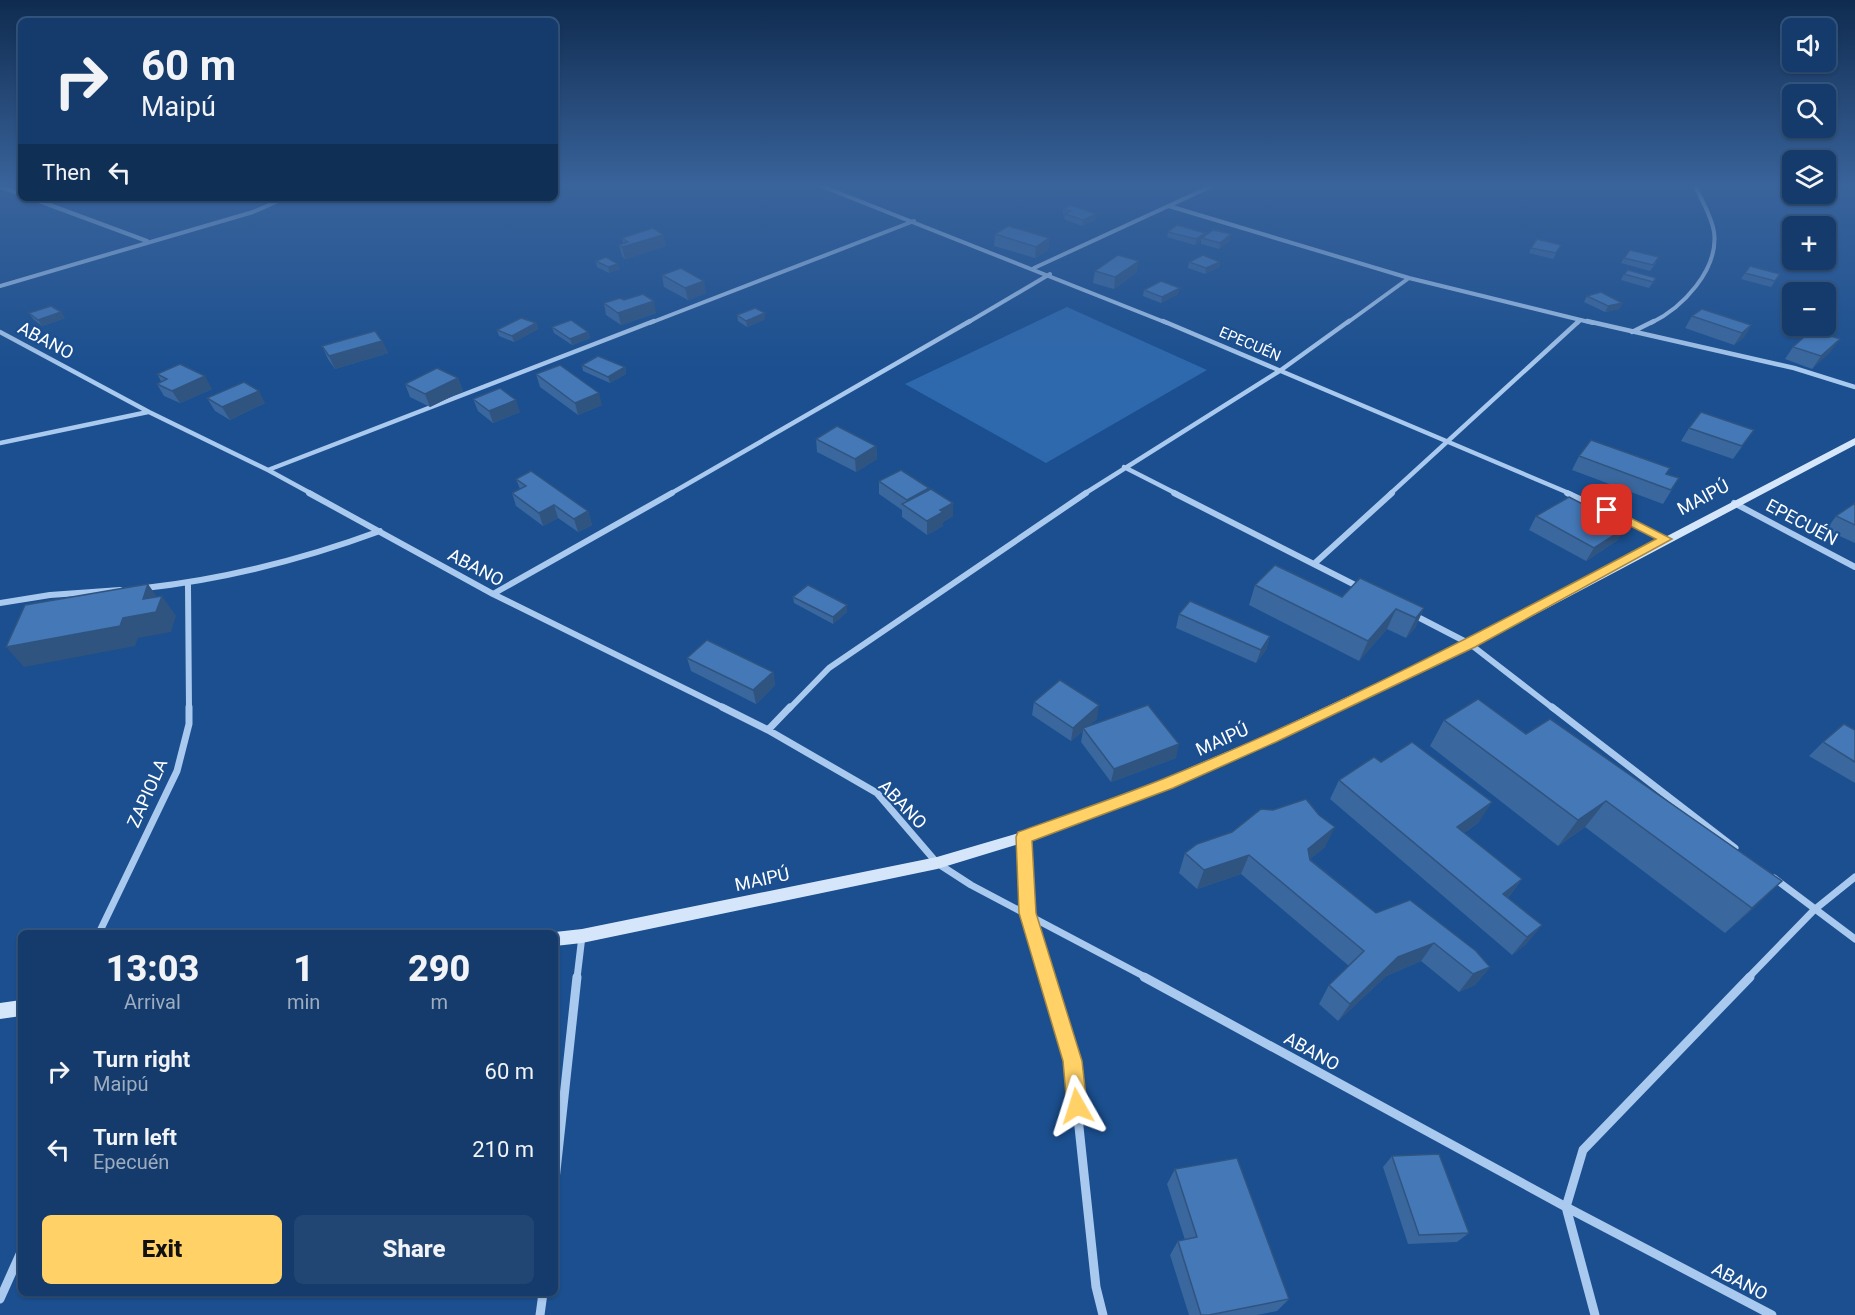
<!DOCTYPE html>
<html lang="en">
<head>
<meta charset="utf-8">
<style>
  :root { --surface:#143b6b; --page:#214673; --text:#f1f3f6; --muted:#9dadc1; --line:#33557e; --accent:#ffd166 }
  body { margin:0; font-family:Roboto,sans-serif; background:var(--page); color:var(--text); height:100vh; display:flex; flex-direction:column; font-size:22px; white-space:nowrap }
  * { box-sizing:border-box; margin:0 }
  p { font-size:20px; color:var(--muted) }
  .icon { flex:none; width:33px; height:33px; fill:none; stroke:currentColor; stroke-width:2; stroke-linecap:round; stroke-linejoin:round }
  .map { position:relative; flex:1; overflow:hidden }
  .side { position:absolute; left:18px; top:930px; width:540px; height:366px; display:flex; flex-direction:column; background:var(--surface); border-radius:9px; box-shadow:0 2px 4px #0004,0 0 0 2px var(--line) }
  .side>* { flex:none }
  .banner { position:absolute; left:18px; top:18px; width:540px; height:183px; border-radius:9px; box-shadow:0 2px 4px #0004,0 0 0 2px var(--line); background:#143b6b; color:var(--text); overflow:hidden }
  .tools { position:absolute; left:1782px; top:18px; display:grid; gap:12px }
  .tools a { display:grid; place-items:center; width:54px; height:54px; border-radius:9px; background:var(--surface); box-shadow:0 2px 4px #0004,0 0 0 2px var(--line); font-size:30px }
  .pin { position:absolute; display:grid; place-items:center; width:51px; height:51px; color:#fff; margin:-26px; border-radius:12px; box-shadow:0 3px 9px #0006 }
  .me { position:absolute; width:66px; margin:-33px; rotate:354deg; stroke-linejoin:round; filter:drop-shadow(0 0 4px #0008) }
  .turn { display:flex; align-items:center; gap:21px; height:126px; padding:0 24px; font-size:27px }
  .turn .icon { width:78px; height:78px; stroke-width:2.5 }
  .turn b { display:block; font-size:42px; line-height:51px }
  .then { display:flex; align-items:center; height:57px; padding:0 24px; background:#0003; gap:12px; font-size:22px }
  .eta { display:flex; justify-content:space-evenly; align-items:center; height:102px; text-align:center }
  .eta b { font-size:36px; font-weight:800; line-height:42px }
  .primary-button { display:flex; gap:12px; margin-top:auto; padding:12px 24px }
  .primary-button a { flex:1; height:69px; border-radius:9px; background:var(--accent); color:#111; font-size:24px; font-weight:800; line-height:69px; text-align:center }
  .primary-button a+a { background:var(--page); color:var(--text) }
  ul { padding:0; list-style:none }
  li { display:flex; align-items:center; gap:18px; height:78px; padding:0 24px }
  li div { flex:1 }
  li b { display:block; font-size:22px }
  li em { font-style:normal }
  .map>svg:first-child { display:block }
  .green { fill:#2e69ad }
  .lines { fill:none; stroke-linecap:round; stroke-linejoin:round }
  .minor-far4 { stroke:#a9c9ee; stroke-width:4 }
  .minor-far3 { stroke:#a9c9ee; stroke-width:4.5 }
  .minor-far2 { stroke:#a9c9ee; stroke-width:6 }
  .minor-far1 { stroke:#a9c9ee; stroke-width:7 }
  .minor { stroke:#a9c9ee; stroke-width:9 }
  .secondary { fill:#d6e6fa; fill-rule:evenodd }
  .wall { fill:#3a679d }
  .shaded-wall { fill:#305480 }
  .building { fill:#4478b7; stroke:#305480; stroke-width:1.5 }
  .route { fill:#ffd166; stroke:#a68842; stroke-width:1.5 }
  .labels { text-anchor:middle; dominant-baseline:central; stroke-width:4.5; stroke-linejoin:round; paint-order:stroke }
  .far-street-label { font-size:15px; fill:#fff; stroke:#1b4f8f }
  .street-label { font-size:18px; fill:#fff; stroke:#1b4f8f }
</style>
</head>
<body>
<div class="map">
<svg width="1855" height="1315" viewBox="0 0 1855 1315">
  <rect width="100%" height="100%" fill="#1b4f8f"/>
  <path class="green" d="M1067,307L1207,370L1046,463L905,384Z"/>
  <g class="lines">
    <path class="minor-far4" d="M819,185L1167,323
      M0,187L21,194
      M31,198L147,241
      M1169,206L1409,278L1593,323
      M1034,268L1214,185
      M0,286L253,212L285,198
      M650,323L914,221
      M967,323L1050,274
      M1347,323L1409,278
      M1577,323L1580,320
      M1651,323C1682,308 1719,270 1714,232C1712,216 1701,200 1695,185"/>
    <path class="minor-far3" d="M1163,321L1571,494
      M1587,321L1794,368L1855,387
      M0,332L149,412L268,470L312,494
      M1632,332L1654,321
      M0,443L148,412
      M1124,467L1177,494
      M268,470L654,321
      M670,494L970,321
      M1084,494L1281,370L1349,321
      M1390,494L1579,321"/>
    <path class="minor-far2" d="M309,493L493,594L726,709
      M1174,493L1359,587
      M1567,493L1666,539
      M1734,503L1855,567
      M1315,563L1392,493
      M188,585L189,709
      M145,588C226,579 304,559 380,531
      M493,594L672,493
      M0,603L50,595L120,590
      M1414,615L1470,644L1554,709
      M789,709L829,668L1086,493"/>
    <path class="minor-far1" d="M722,707L768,730L877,793L937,863L971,885L1147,978
      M1552,707L1735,848
      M768,730L790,707
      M1024,837L1027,913L1047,978
      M1774,878L1855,939
      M99,933L177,771L189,724V707
      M577,978L582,936
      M1748,978L1814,910L1855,877"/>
    <path class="minor" d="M1046,977L1072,1061L1096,1287L1103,1315
      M1144,977L1566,1207L1772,1315
      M555,1180L577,977
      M0,1299L21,1252
      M540,1315L543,1293
      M1595,1315L1566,1207L1583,1150L1750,977"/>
    <path class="secondary" d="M1855,438V445L1474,647L1276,741L1173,787L1029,841L937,869L582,943L555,946V933H553L555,932L582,929L937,857L1022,832L1163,779L1266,735L1466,641Z
      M21,1000V1016L0,1019V1003Z"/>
  </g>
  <path class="wall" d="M1063,209L1095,220L1082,226L1064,219L1065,215L1063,214Z
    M1168,232L1205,233L1204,236L1230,240L1219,249L1201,244V240L1195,245L1167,237Z
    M995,234L1049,238L1048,250L1035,258L994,246Z
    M622,238L666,246L625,259L622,256L619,245L623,243Z
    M1561,245L1553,259L1529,253L1531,248Z
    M1624,258L1656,263L1650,271L1621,263Z
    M596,261L620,269L609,273L597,267Z
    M1189,262H1220L1219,267L1205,274L1188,268Z
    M1095,271L1137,272L1114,289L1093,283Z
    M1745,273L1780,274L1771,287L1741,279Z
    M1624,274L1656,278L1649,288L1621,280Z
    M662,275L706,293L688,300L664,287Z
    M1144,290L1178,294L1161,303L1143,296Z
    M1587,296L1622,303L1619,309L1605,312L1584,302Z
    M624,300L656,313L621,325L606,315L604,303Z
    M29,313L65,318L42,326L33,319Z
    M737,315L765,319L747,327L738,321Z
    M1792,315V326H1820L1816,331L1831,351L1812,369L1785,359L1793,347L1811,331L1786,324Z
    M1692,316L1751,325L1744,337L1734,345L1685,328Z
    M536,323L538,329L514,342L499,336L497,330Z
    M552,327L588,332L590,338L572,345L554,333Z
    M382,341L388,353L335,369L328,359L322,346Z
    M582,365L625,367L626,374L610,383L583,371Z
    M157,374L212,389L180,403L164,396L157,384L161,381Z
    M536,374L602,405L578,415L540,387Z
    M458,378L463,391L430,407L410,397L405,384Z
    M207,398L265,403L230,420L215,411Z
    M473,399L520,412L493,423L478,411Z
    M1689,428L1754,430L1733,459L1681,441Z
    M816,439L876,446L877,459L856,472L817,452Z
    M1579,456L1679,478L1663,504L1572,470Z
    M516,479L588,511L592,525L578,532L558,518L543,526L516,506L512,493L520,489Z
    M879,481L929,488V490L953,503V516L943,522V526L927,535L902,517V510L879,494Z
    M1855,503V543L1826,530L1836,516Z
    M1536,516L1618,540L1586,561L1529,530Z
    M1255,585L1342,597L1424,608L1415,628L1406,638L1387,629L1359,661L1249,605Z
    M793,597L847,612L833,624L794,603Z
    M1179,614L1270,636L1266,650L1256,663L1176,628Z
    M687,658L773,672L775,685L756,704L691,671Z
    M1478,699L1755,907L1725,933L1585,827L1558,846L1430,746L1444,720Z
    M1034,702L1097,719L1088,726L1176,758L1111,782L1081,742L1083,731L1071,741L1032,715Z
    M1855,730V783L1809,756L1823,742Z
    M1381,762L1479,822L1464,833L1522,879L1508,898L1542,925L1526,944L1512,955L1330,799L1339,780Z
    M1232,832L1325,847L1310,859L1376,913L1490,967L1475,985L1459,992L1421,961L1386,976L1338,1021L1319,1004L1329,985L1349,966L1241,874L1197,889L1179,873L1185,853Z
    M1392,1156L1469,1233L1457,1242L1408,1244L1383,1167Z
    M1175,1169L1289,1299L1277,1311L1257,1315H1189L1170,1255L1178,1241L1185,1240L1167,1184Z"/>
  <path class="shaded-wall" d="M1096,214L1095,220L1082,226L1083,220Z
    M1205,233L1204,238H1202L1201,240L1195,245L1196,239Z
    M1231,234L1230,240L1219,249L1220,243Z
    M663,235L666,246L625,259L622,247Z
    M1049,238L1048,250L1035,258L1036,247Z
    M1139,261L1137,272L1114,289L1115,277Z
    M1220,262L1219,267L1205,274L1206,268Z
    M618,264L620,269L609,273L608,267Z
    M704,281L706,293L688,300L685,288Z
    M1180,288L1178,294L1161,303L1162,297Z
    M654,301L656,313L621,325L618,313Z
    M1622,303L1619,309L1605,312L1608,306Z
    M61,312L65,318L42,326L38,320Z
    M765,313V319L747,327L746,321Z
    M536,323L538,329L514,342L512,336Z
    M1751,325L1744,337L1734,345L1742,333Z
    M588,332L590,338L572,345L570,339Z
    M1840,339L1831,351L1812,369L1821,356Z
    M382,341L388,353L335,369L329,356Z
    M625,367L626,374L610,383L608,377Z
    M205,376L212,389L180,403L172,391Z
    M458,378L463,391L430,407L425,394Z
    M259,391L265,403L230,420L222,407Z
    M599,393L602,405L578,415L575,403Z
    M516,400L520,412L493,423L489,411Z
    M876,446L877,459L856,472L855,459Z
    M929,488V501L907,507V500Z
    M953,503V516L943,522V526L927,535V521L940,510Z
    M554,505L558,518L543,526L539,513Z
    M588,511L592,525L578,532L574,519Z
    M1627,527L1618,540L1586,561L1594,548Z
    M148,584L160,601L162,596L176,616L171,632L138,638L135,646L24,667L6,647L123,618L143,599Z
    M847,605V612L833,624V617Z
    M1424,608L1415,628L1406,638L1416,618Z
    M1396,609L1387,629L1359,661L1368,641Z
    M1270,636L1266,650L1256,663L1261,650Z
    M773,672L775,685L756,704L753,690Z
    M1099,705L1097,719L1084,730L1083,728V731L1071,741L1073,728Z
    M1179,744L1176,758L1111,782L1114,769Z
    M1606,801L1585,827L1558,846L1578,820Z
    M1492,802L1479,822L1444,847L1457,827Z
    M1335,827L1325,847L1299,868L1308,849Z
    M1249,855L1241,874L1197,889L1204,870Z
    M1522,879L1507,899L1503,894Z
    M1782,881L1755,907L1725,933L1752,908Z
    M1542,925L1526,944L1512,955L1527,937Z
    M1434,943L1421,961L1386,976L1338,1021L1350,1004L1398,957Z
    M1490,967L1475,985L1459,992L1473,974Z"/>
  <path class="building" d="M1071,205L1096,214L1083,220L1065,214L1070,211L1063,209Z
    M1177,225L1205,233L1196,239L1168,232Z
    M1008,226L1049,238L1036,247L995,234Z
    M653,228L663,235L622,247L619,245L628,242L622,238Z
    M1213,230L1231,234L1220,243L1202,238Z
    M1537,239L1561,245L1556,253L1531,248Z
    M1630,250L1659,257L1653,265L1624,258Z
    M1118,255L1139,261L1115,277L1095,271Z
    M1203,255L1220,262L1206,268L1189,262Z
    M606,257L618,264L608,267L596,261Z
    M1750,266L1780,274L1775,281L1745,273Z
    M681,268L704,281L685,288L662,275Z
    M1628,270L1656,278L1653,282L1624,274Z
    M1161,281L1180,288L1162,297L1144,290Z
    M1601,292L1622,303L1608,306L1587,296Z
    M643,294L654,301L618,313L604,303L620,298L624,300Z
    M51,306L61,312L38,320L29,313Z
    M755,308L765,313L746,321L737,315Z
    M1702,309L1751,325L1742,333L1692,316Z
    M521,318L536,323L512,336L497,330Z
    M571,320L588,332L570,339L552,327Z
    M1812,330L1840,339L1821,356L1793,347Z
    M375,331L382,341L329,356L322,346Z
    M598,356L625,367L608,377L582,365Z
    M180,364L205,376L172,391L157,384L167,379L157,374Z
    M560,365L599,393L575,403L536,374Z
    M437,368L458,378L425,394L405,384Z
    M244,382L259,391L222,407L207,398Z
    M500,388L516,400L489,411L473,399Z
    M1701,412L1754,430L1742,446L1689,428Z
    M837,426L876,446L855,459L816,439Z
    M1591,440L1670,468L1666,474L1679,478L1671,490L1579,456Z
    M901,470L929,488L907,500L879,481Z
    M531,471L588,511L574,519L554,505L539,513L512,493L526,486L516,479Z
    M931,489L953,503L940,510L943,512L927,521L902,504Z
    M1569,497L1627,527L1594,548L1536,516Z
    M1855,503V525L1836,516Z
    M1275,565L1342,597L1360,578L1424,608L1416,618L1396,609L1368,641L1255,585Z
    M148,584L143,599L162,596L156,612L123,618L120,626L6,647L25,605Z
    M808,585L847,605L833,617L793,597Z
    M1190,601L1270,636L1261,650L1179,614Z
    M707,640L773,672L753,690L687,658Z
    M1060,680L1099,705L1073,728L1034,702Z
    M1478,699L1526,734L1550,719L1782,881L1752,908L1606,801L1578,820L1444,720Z
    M1148,705L1179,744L1114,769L1083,728Z
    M1844,724L1855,730V762L1823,742Z
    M1412,742L1492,802L1457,827L1522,879L1503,894L1542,925L1527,937L1339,780L1374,757L1381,762Z
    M1306,799L1319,815L1335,827L1308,849L1310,860L1376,913L1410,900L1476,951L1490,967L1473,974L1434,943L1398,957L1350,1004L1329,985L1364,951L1249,855L1204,870L1185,853L1197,844L1232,832L1261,809L1273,810Z
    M1439,1154L1469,1233L1419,1235L1392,1156Z
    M1237,1158L1289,1299L1209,1315H1201L1178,1241L1197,1237L1175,1169Z"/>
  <linearGradient id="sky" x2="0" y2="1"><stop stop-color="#0f2b4f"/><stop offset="0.5" stop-color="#39639b"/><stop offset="1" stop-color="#39639b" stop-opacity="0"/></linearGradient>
  <rect width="1855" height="370" fill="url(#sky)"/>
  <path class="route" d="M1607,506L1672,539L1475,647L1276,742L1173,788L1032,841L1036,913L1082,1061L1087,1106L1084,1113L1077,1116L1070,1113L1067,1106L1063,1061L1019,913L1016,837L1018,832C1066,815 1115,798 1163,779C1333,710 1495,625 1656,539L1603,512V508Z"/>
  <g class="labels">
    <g class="far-street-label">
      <text transform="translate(1250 344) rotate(23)">EPECUÉN</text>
    </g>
    <g class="street-label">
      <text transform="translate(46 340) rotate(28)">ABANO</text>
      <text transform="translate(1703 497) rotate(-28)">MAIPÚ</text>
      <text transform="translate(1802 522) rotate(28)">EPECUÉN</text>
      <text transform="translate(476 567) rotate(28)">ABANO</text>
      <text transform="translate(1222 739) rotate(-24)">MAIPÚ</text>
      <text transform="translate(147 793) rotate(-66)">ZAPIOLA</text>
      <text transform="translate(903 804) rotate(46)">ABANO</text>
      <text transform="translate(762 879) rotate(-12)">MAIPÚ</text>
      <text transform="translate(1312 1051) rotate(29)">ABANO</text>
      <text transform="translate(1740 1281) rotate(28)">ABANO</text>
    </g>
  </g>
</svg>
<div class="tools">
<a><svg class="icon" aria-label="sound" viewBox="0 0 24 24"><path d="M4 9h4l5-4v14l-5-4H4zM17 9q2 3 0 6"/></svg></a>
<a><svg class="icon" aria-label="search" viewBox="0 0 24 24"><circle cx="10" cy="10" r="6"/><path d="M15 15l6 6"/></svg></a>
<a><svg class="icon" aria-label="layers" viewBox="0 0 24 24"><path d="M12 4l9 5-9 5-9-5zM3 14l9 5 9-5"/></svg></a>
<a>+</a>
<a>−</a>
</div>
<div class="pin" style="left:1607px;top:510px;background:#d93025"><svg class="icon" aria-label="arrive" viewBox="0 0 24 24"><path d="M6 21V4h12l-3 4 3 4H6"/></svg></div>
<svg class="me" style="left:1077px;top:1106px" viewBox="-20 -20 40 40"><path d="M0-17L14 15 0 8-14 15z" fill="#ffd166" stroke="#fff" stroke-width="4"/></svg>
<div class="banner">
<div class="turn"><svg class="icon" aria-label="right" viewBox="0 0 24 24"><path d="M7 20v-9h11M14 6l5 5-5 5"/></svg><div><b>60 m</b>Maipú</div></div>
<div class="then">Then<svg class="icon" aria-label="left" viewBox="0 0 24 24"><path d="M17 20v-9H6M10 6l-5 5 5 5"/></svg></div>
</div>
<section class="side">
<div class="eta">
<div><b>13:03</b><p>Arrival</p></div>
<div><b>1</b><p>min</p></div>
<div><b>290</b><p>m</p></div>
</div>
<ul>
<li><svg class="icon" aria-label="right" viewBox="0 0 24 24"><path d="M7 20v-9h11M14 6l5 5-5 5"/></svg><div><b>Turn right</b><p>Maipú</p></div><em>60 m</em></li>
<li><svg class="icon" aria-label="left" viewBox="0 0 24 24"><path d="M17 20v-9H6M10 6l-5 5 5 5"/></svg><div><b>Turn left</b><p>Epecuén</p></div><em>210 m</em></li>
</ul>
<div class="primary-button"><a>Exit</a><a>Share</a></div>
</section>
</div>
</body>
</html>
